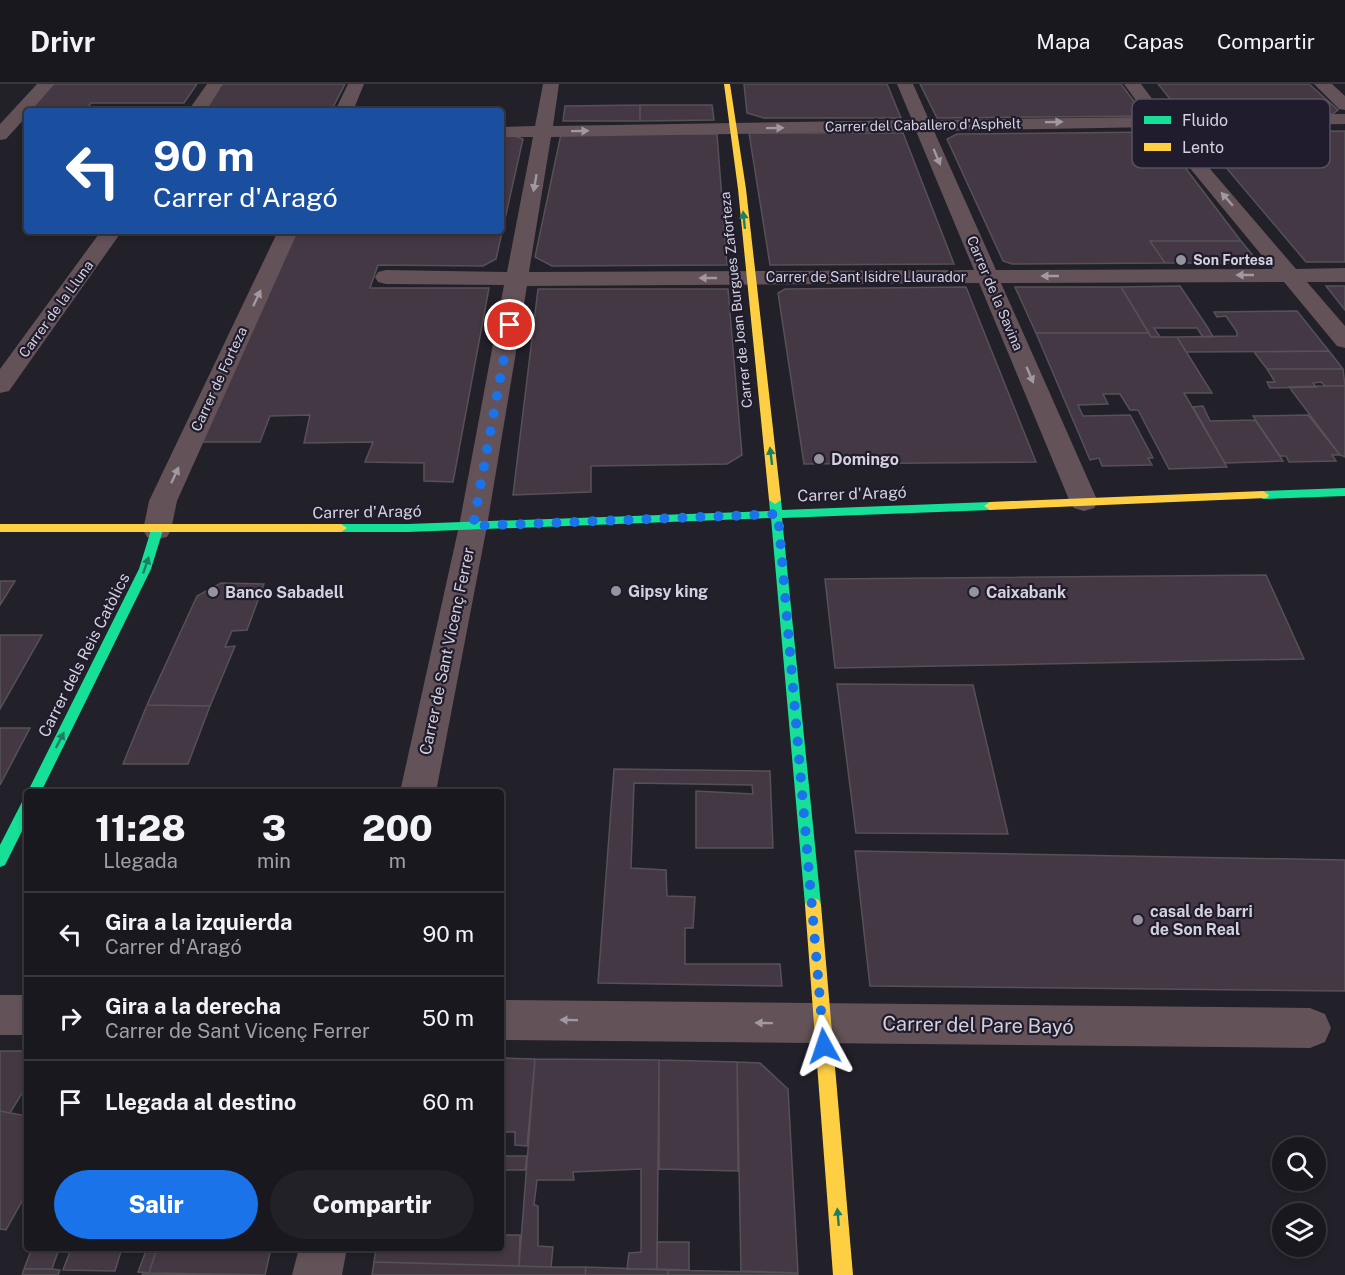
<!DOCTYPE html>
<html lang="es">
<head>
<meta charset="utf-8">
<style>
  :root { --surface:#1a181f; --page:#232128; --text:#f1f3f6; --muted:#9fa0a4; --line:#38373d; --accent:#1a73e8 }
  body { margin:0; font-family:"Public Sans",sans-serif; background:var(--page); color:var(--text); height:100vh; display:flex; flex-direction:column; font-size:22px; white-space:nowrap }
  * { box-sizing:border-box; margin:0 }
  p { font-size:20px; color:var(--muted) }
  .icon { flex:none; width:33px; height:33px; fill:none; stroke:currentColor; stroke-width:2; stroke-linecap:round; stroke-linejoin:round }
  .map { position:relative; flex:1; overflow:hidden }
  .side { position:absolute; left:24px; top:705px; width:480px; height:462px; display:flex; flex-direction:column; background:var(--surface); border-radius:6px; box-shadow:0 3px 9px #0003,0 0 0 2px var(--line) }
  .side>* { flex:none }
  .banner { position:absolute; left:24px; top:24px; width:480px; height:126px; border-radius:6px; box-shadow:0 3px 9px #0003,0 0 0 2px var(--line); background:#1a4fa0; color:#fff; overflow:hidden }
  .controls { position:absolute; left:1272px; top:1053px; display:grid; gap:12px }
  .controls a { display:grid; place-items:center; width:54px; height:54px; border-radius:50%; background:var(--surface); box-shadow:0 3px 9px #0003,0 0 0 2px var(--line); font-size:30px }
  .pin { position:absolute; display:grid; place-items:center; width:51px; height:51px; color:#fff; margin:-26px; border:3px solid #fff; border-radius:50%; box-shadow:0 2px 6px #0007 }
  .me { position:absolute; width:66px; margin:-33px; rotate:355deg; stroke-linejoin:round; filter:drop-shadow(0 0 4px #0008) }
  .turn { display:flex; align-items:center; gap:21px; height:126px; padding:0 30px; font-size:27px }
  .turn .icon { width:78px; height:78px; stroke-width:2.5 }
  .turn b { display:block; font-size:42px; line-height:51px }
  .eta { display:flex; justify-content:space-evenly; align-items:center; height:102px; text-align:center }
  .eta b { font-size:36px; font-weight:800; line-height:42px }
  .action { display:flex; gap:12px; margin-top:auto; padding:12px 30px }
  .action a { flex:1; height:69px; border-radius:36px; background:var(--accent); color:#fff; font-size:24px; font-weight:800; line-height:69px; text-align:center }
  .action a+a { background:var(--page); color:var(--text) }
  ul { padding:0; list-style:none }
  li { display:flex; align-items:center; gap:18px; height:84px; padding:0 30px; border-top:2px solid var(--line) }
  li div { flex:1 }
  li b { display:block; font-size:22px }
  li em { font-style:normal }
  header { display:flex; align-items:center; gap:36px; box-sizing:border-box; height:84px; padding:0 30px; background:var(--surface); border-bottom:2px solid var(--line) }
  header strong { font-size:28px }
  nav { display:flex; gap:33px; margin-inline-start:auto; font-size:21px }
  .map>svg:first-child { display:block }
  .building { fill:#443844; stroke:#565157; stroke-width:1.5 }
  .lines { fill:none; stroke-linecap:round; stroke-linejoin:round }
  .street { fill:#635258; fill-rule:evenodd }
  .fast { fill:#16e098; fill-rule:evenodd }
  .slow { fill:#ffcf43; fill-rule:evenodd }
  .oneway { fill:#a198a1 }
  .oneway2 { fill:#1c7e62 }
  .route { stroke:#1a73e8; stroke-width:10; stroke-dasharray:0 18 }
  .poi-dot { fill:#95939d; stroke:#211c2d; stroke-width:2 }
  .labels { text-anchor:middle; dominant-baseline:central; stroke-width:4.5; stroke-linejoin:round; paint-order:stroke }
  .far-street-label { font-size:14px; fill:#d3d1dc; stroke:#211c2d }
  .far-poi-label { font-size:14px; font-weight:bold; fill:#d3d1dc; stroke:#211c2d; text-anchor:start }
  .poi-label { font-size:16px; font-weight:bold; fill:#d3d1dc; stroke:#211c2d; text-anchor:start }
  .street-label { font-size:16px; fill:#d3d1dc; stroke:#211c2d }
  .near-street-label { font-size:20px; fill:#d3d1dc; stroke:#211c2d }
  .key { fill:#211c2d; stroke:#565262; stroke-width:1.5 }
  .key-label { font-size:16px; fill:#d3d1dc }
</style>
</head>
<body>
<header>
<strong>Drivr</strong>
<nav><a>Mapa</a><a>Capas</a><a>Compartir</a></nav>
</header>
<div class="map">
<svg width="1345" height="1191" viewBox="0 0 1345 1191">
  <rect width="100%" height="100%" fill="#222029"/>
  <path class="building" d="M54,0H197L184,19H91L85,27H29Z
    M221,0H345L331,27H202Z
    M744,0H887L901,34H764L747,29Z
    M920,0H1121L1145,32L937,34Z
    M1158,0H1309L1338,26L1333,30L1183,31Z
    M640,21V37H563L565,22Z
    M640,21H712L714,36L640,37Z
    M1345,47V178H1306L1196,48Z
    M1158,48L1241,157H1150L1165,179L1012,180L1003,177L947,55L957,50Z
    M749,49H903L954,180L770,181Z
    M561,50H717L727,181L552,182L535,173Z
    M501,51H512L523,55L496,175L483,182L378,181L370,204H489L453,398L424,397V379L365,378L373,358L304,359L310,331L270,332L260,358H197L296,147H501Z
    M1150,157H1241L1259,179H1165Z
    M1180,202L1208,244L1213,253H1203L1197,244H1154L1160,253H1151L1121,203Z
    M1326,202H1345V226Z
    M966,203L1036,378L804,380L778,209L785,205Z
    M1015,203H1121L1149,249H1036Z
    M538,205H728L742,371L727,380L591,382V408L513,411Z
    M1297,227L1329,267L1186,268L1177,253L1237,252V248L1226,232L1217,233L1214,228Z
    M1036,249H1149L1151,253H1177L1212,309H1184L1227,383L1169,385L1138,326H1130L1120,310H1103L1108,320L1078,321L1083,332L1130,331L1153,374H1148L1152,381L1102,382L1099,374L1090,376Z
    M1329,267L1343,285H1267L1254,268Z
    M1267,285H1343L1345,302H1325L1321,298L1313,299L1316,303L1270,304L1267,298H1275Z
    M1325,302H1345V373L1340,371L1289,303Z
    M1203,322L1210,337L1255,336L1283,377L1225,379L1193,323Z
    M1308,331L1340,371H1332L1336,377L1289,378L1286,372H1280L1253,332Z
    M1266,491L1304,575L835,584L825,495Z
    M0,497H15L0,521Z
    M221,499L264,500L247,546L232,547L225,563L235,562L210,622L147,621L197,512Z
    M0,551H42L0,625Z
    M837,600L973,601L1008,750L856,749Z
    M147,621L210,622L188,680H123Z
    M0,644H30L0,701Z
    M614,685L770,687L773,764H696V707L753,710L752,701L634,699L631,784L666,786L667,812L695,813L693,844H685V880H780L782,902L598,899Z
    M855,767L1345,776V907L870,902Z
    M0,967H27V1001L10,1029L0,1027Z
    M501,974L535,975L527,1062L515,1061V1048H501Z
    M535,975L659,976L657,1185H627L629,1169L641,1168V1085L573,1088L574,1096H537L534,1121L538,1122V1162L553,1163L551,1183L519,1182Z
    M659,976L737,978L738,1087L659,1085Z
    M737,978L760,979L788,1005L798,1189L741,1187Z
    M0,1027L27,1032V1108L6,1146L0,1145Z
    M501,1072H527L525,1086H501Z
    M501,1151H520L519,1182L374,1178L376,1164H501Z
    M657,1158H689V1186L657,1185Z
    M32,1164L59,1165L52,1185H24Z
    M96,1164H122L115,1187L63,1186L71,1165Z
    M147,1164H157L149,1189L138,1188Z
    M157,1164H271L265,1191L149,1189Z
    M374,1178L551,1183H586L585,1191H372Z
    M586,1183L668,1186V1191H585Z
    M24,1185H52L60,1186L58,1191H22Z
    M668,1186L798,1189V1191H668Z
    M143,1188L149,1189L246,1191H142Z"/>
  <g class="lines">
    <path class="street" d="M37,0H54L31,27H27V32L6,55L0,56V40Z
      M207,0H223L206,27H188Z
      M348,0H364L353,27H335Z
      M543,0H559L553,42L912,36L897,0H913L929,36L1148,33L1124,0H1141L1165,32L1345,30V40L1174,43L1296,185L1345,184V198H1307L1345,242V264L1337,262L1284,198L1001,199L1098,418L1094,424L1084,427L1074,424L1070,418L979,199L527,202L487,442L436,708H400L459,442L504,201L386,200L378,198L375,193L378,188L386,186L507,188L533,53H501V43L535,42ZM1156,43L1273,185L996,186L934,47ZM916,47L974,186L529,188L551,53Z
      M1314,0H1332L1345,12V26L1339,25Z
      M101,147H122L9,307L0,309V285Z
      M278,147H298L177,417L171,446L167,453L157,455L147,453L143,446L149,417Z
      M0,911H27V951H0Z
      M501,916L1310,924L1325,930L1331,944L1325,958L1310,964L501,956Z
      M299,1164H347L342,1191H292Z"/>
    <path class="fast" d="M1345,404V412L1263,415L1257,411L1263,407Z
      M775,412L781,416L782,426L990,418L996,422L990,426L782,434L821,821L819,826L813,828L807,826L805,821L771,434L408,448H341L335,444L341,440H408L770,427L769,416Z
      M157,442L163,446L151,485L41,708L27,709L139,485L151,446Z
      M27,716V737L5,781L0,783V761L22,718Z"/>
    <path class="slow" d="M724,0H730L746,105L781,416L775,420L769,416L738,105Z
      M1263,407L1269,411L1267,414L990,426L984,422L990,418Z
      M0,440H341L347,444L341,448H0Z
      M813,814L819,816L821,821L853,1191H833L805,821L807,816Z"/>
  </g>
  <defs><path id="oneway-solid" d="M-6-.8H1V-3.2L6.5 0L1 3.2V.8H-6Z" transform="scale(1.5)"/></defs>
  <g class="oneway">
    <use href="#oneway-solid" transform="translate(1054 38) rotate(-1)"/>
    <use href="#oneway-solid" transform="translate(775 44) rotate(-1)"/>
    <use href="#oneway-solid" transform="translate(580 47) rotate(-1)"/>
    <use href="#oneway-solid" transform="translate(937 73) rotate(67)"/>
    <use href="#oneway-solid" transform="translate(535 99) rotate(100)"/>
    <use href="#oneway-solid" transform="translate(1227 115) rotate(-131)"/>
    <use href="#oneway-solid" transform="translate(1245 191) rotate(180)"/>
    <use href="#oneway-solid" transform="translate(1050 192) rotate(180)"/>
    <use href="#oneway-solid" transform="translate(708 194) rotate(180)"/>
    <use href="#oneway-solid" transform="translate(257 214) rotate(-65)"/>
    <use href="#oneway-solid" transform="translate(1030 291) rotate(67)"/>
    <use href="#oneway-solid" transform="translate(175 391) rotate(-65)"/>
    <use href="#oneway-solid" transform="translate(569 936) rotate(-179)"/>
    <use href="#oneway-solid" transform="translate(764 939) rotate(-179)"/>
  </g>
  <g class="oneway2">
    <use href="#oneway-solid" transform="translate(744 136) rotate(-96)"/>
    <use href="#oneway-solid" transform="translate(771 372) rotate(-97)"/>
    <use href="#oneway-solid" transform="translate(146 481) rotate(-71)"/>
    <use href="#oneway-solid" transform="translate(60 656) rotate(-63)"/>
    <use href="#oneway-solid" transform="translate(838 1133) rotate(-95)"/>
  </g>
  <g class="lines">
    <path class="route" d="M510,241L473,442L778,430L824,962"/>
  </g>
  <g class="poi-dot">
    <circle cx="1181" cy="176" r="6"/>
    <circle cx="819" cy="375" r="6"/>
    <circle cx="616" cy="507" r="6"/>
    <circle cx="213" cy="508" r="6"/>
    <circle cx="974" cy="508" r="6"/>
    <circle cx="1138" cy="836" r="6"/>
  </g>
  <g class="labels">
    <g class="far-street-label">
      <text transform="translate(923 41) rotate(-1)">Carrer del Caballero d'Asphelt</text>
      <text x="866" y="193">Carrer de Sant Isidre Llaurador</text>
      <text transform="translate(995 209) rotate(67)">Carrer de la Savina</text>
      <text transform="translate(736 216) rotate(-96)">Carrer de Joan Burgues Zaforteza</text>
      <text transform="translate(56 225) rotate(-54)">Carrer de la Lluna</text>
      <text transform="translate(219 295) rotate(-65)">Carrer de Forteza</text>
    </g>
    <g class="far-poi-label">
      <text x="1193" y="176">Son Fortesa</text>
    </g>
    <g class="poi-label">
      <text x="831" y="375">Domingo</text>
      <text x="628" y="507">Gipsy king</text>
      <text x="225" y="508">Banco Sabadell</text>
      <text x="986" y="508">Caixabank</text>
      <text x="1150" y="827">casal de barri<tspan x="1150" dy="18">de Son Real</tspan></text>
    </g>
    <g class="street-label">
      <text transform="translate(852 410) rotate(-2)">Carrer d'Aragó</text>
      <text transform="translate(367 428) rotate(-1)">Carrer d'Aragó</text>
      <text transform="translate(447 567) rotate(-78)">Carrer de Sant Vicenç Ferrer</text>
      <text transform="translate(84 571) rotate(-63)">Carrer dels Reis Catòlics</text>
    </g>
    <g class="near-street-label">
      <text transform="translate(978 941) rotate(1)">Carrer del Pare Bayó</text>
    </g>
  </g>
  <rect x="1132" y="15" width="198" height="69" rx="9" class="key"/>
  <rect x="1144" y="32" width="27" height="8" fill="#16e098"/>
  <rect x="1144" y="59" width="27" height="8" fill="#ffcf43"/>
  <g class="key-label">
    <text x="1182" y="42">Fluido</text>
    <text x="1182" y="69">Lento</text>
  </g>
</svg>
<div class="controls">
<a><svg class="icon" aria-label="search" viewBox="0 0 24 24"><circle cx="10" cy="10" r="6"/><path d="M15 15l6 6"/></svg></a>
<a><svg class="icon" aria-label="layers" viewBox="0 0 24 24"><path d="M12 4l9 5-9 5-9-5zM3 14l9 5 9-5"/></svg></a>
</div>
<div class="pin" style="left:510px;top:241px;background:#d93025"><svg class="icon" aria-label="arrive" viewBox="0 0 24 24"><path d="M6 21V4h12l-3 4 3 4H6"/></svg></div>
<svg class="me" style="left:824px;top:962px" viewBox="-20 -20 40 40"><path d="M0-17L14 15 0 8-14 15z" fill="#1a73e8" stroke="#fff" stroke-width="4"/></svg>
<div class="banner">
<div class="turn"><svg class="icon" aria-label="left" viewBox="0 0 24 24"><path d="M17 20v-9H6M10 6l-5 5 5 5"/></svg><div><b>90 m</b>Carrer d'Aragó</div></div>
</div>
<section class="side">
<div class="eta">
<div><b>11:28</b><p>Llegada</p></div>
<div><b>3</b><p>min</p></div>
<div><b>200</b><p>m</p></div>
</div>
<ul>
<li><svg class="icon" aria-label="left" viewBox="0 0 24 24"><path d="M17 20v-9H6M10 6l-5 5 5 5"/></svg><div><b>Gira a la izquierda</b><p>Carrer d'Aragó</p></div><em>90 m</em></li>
<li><svg class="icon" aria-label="right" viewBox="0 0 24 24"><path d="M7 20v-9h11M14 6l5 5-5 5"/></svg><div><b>Gira a la derecha</b><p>Carrer de Sant Vicenç Ferrer</p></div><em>50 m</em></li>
<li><svg class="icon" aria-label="arrive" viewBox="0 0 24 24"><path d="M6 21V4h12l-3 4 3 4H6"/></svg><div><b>Llegada al destino</b></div><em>60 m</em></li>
</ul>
<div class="action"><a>Salir</a><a>Compartir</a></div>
</section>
</div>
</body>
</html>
